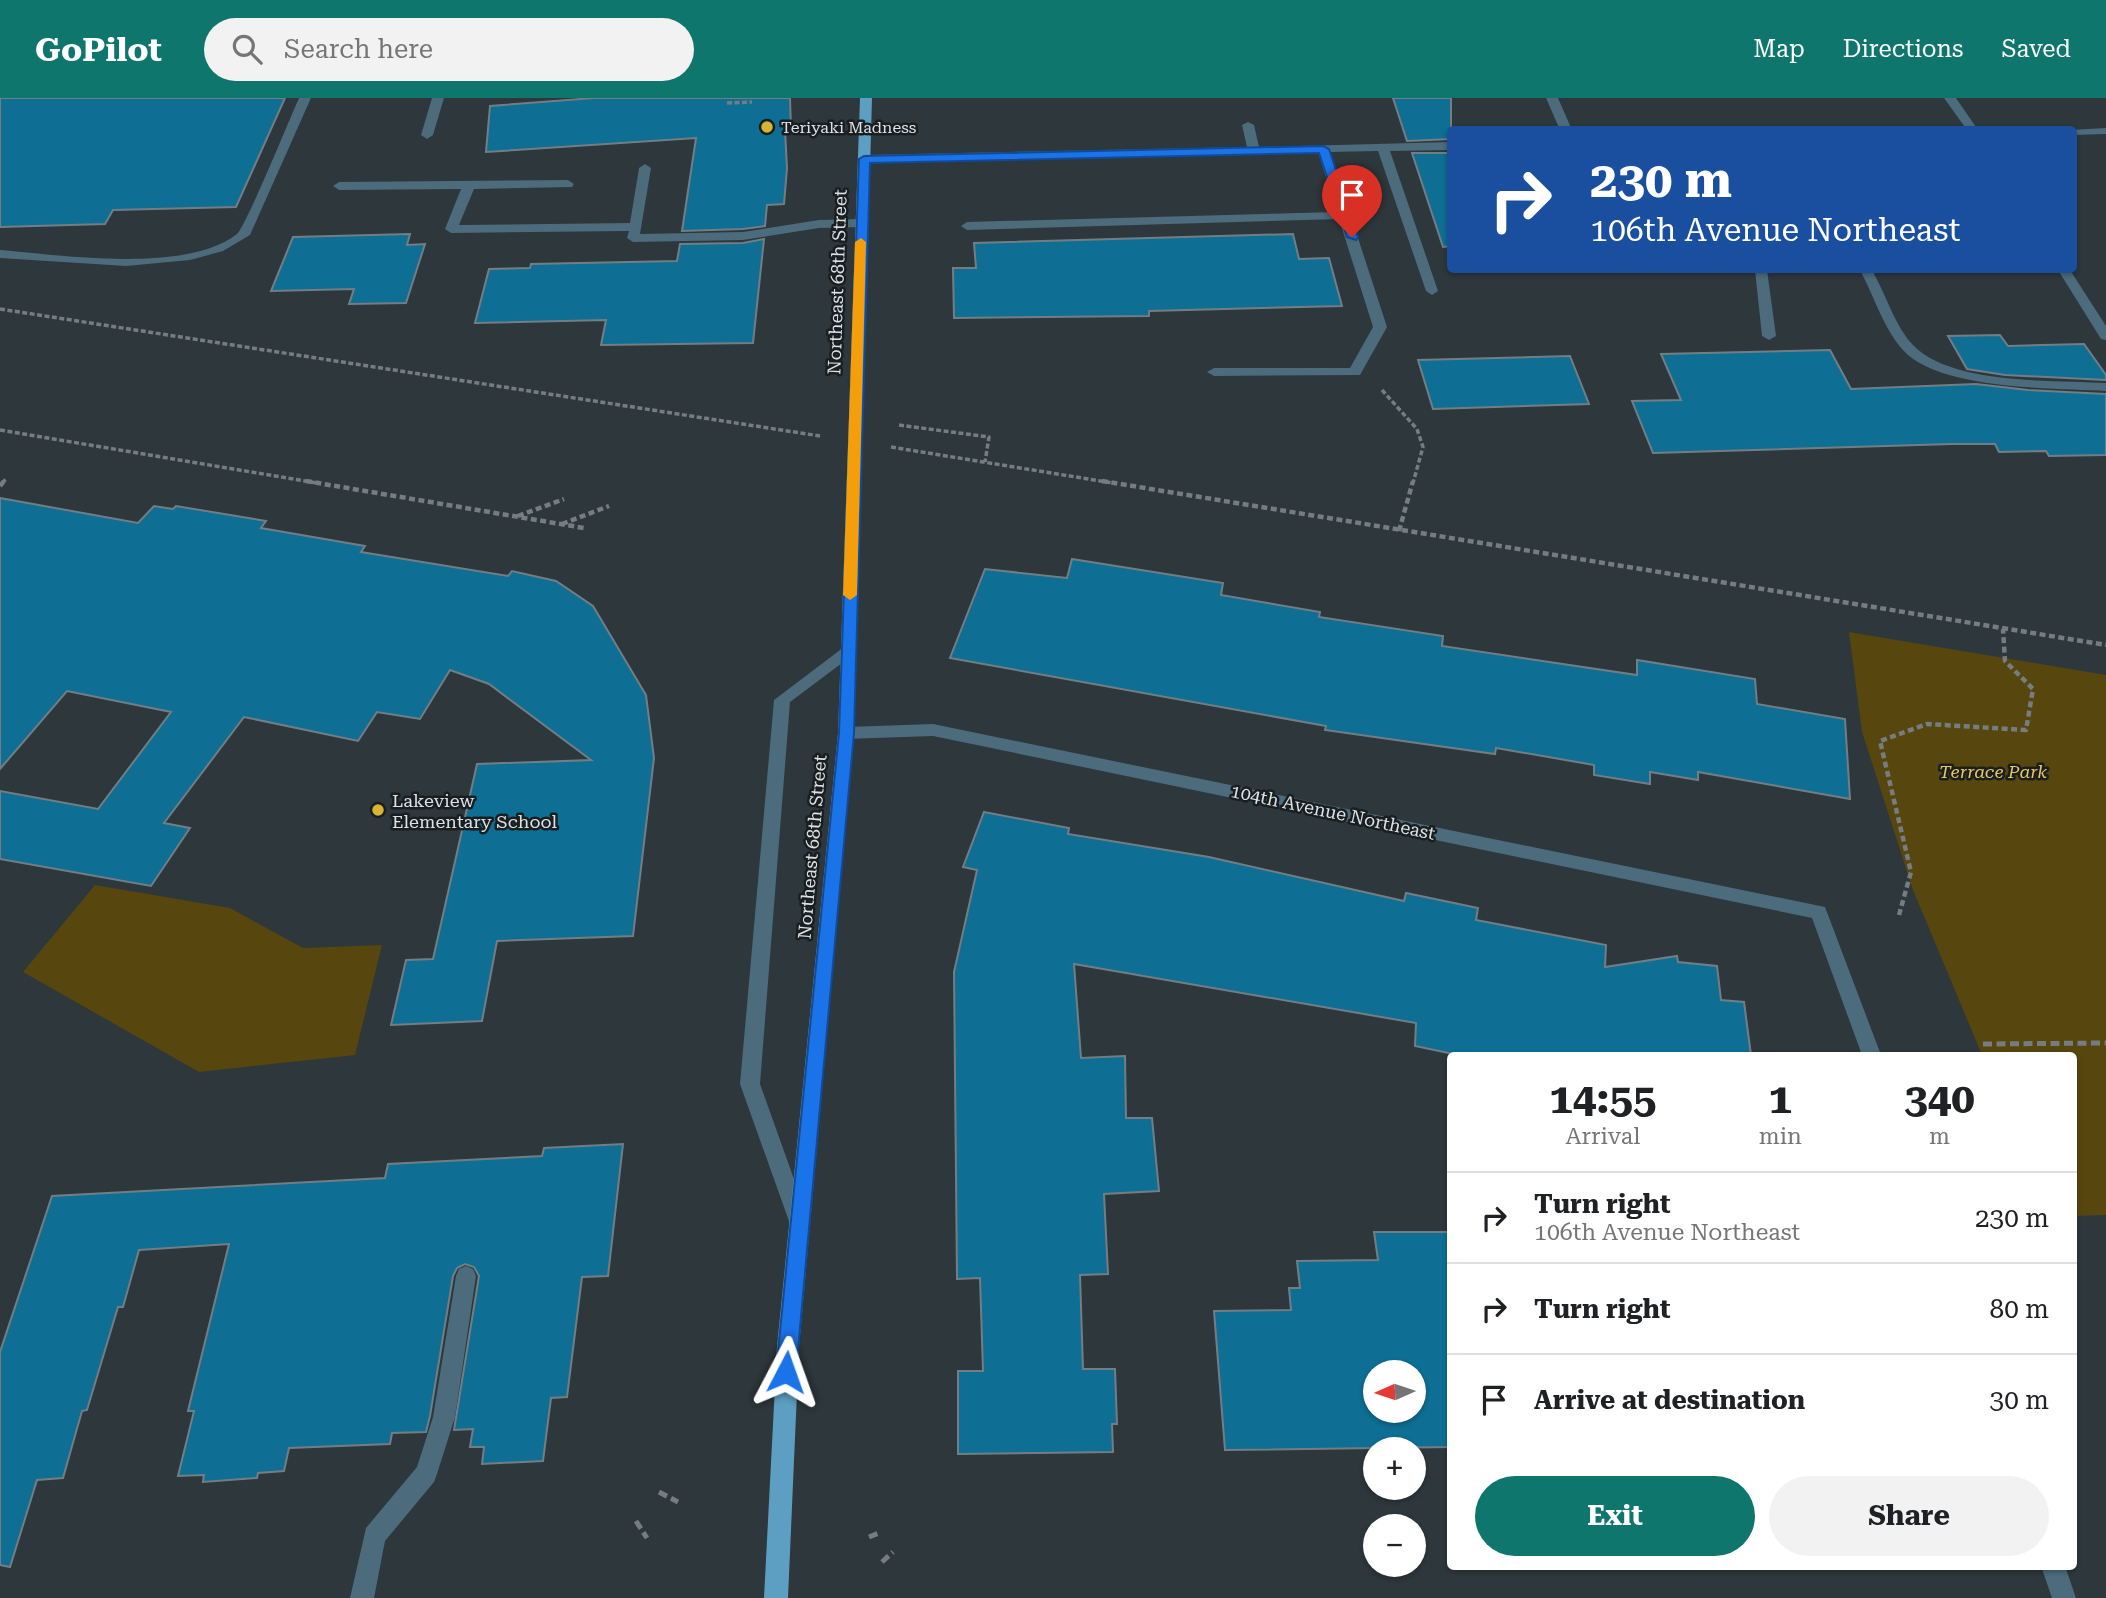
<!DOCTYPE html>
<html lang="en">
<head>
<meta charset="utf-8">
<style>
  :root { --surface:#fff; --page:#f2f2f2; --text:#202124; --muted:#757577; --line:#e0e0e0; --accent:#0f766e }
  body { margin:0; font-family:"Roboto Serif",serif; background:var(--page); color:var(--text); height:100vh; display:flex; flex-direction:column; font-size:26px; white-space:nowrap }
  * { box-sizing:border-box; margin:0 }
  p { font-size:23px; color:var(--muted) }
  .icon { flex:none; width:38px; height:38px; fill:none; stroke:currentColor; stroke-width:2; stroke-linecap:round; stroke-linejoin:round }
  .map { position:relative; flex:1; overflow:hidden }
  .panel { position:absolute; left:1447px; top:954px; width:630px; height:518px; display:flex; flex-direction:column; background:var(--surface); border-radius:7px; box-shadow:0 2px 5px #0004 }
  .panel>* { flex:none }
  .guide { position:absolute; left:1447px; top:28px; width:630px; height:147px; border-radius:7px; box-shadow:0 2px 5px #0004; background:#1a4fa0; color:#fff; overflow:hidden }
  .needle { width:46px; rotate:267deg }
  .tools { position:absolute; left:1363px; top:1262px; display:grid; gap:14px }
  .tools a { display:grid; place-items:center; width:63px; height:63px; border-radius:50%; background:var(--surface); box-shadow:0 2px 5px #0004; font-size:35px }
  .pin { position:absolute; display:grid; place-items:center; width:60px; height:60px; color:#fff; margin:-72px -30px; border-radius:50% 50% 50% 0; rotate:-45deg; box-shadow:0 0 7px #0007 }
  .pin .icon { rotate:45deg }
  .me { position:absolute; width:77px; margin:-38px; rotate:4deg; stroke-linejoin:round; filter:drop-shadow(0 0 5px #0008) }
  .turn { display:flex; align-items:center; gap:24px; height:147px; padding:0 28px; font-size:32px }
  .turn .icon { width:91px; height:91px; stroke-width:2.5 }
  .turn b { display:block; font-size:49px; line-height:60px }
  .eta { display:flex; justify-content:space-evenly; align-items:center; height:119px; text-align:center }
  .eta b { font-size:42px; font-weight:700; line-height:49px }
  .primary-button { display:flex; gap:14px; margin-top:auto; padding:14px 28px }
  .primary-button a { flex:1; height:80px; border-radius:42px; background:var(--accent); color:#fff; font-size:28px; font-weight:700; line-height:80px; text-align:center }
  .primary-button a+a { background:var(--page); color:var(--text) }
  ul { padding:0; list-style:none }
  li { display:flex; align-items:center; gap:21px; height:91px; padding:0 28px; border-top:2px solid var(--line) }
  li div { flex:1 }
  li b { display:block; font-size:26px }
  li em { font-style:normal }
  header { display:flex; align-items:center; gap:42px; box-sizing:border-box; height:98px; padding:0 35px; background:var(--accent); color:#fff }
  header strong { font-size:33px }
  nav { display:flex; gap:38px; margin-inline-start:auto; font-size:24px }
  .search { width:490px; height:63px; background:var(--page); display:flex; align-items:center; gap:18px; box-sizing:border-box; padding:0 24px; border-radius:38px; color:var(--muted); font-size:26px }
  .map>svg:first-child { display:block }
  .green { fill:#57460d }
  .building { fill:#0e6e94; stroke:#737e84; stroke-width:2; fill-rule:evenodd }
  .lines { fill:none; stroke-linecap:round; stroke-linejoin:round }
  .path-far2 { stroke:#757d82; stroke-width:3.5; stroke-dasharray:5 2.5; stroke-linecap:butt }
  .path-far1 { stroke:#757d82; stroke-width:4.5; stroke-dasharray:6 3.5; stroke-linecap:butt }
  .path { stroke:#757d82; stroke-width:5; stroke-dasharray:9 4.5; stroke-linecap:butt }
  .minor { fill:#4c6b7c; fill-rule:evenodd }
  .major { fill:#5d9fc2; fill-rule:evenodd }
  .route { fill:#1a73e8; stroke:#114b97; stroke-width:2 }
  .slow { fill:#f59e0b }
  .poi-dot { fill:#d9b334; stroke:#191e20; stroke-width:2.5 }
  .labels { text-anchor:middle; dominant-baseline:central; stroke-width:5; stroke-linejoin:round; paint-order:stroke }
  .far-poi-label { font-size:16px; fill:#dbe1e4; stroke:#191e20; text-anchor:start }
  .street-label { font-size:18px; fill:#dbe1e4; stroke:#191e20 }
  .park-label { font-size:18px; font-style:italic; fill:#eac85e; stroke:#191e20 }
  .poi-label { font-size:18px; fill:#dbe1e4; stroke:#191e20; text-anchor:start }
</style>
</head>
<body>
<header>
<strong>GoPilot</strong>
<div class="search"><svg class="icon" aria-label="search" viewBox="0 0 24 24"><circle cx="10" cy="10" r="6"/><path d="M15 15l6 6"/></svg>Search here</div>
<nav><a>Map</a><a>Directions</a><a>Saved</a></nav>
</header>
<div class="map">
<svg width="2106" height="1500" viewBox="0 0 2106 1500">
  <rect width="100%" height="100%" fill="#2d373c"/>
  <path class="green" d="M1849,534L2106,577V1117L2074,1118V957H1982L1913,792L1862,634Z
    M95,787L230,810L303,850L382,847L355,957L199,974L23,874Z"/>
  <path class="building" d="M0,0H285L236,109L113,112L105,126L0,129Z
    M594,0H790L791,32H785L787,70L784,106L767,107L765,128L743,131L682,133L696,40L486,54L490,8Z
    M1393,0H1451V41L1407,43Z
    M1412,55H1451V148L1443,149Z
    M410,136L407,147L425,146L406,205L349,206L354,191L271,193L293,139Z
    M1293,136L1299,161L1329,160L1342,208L1149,213V218L954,220L953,170H976L974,145Z
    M764,141L753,245L601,247L606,222L475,225L489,171L530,170L531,166L677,163L680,146L743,145Z
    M2000,237L2008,248L2084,246L2106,277V282L2005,277L1967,271L1948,238Z
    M1830,252L1851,291L1976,286L2028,292L2106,296V357L2049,358L2046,353L1999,354L1995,346H1952L1653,355L1632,303L1681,302L1661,256Z
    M1570,258L1589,306L1433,311L1418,262Z
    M0,400L138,425L154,408L173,411L176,408L266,423L261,430L365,448L361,454L508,478L512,473L556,483L593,508L646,597L654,660L633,838L497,843L482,923L391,927L406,862L433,861L477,666L591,662L489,586L450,572L420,621L377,614L358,643L244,619L164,725L190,730L151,788L0,761V693L98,711L171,614L67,593L0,671Z
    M1072,461L1223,485L1221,497L1320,514L1319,519L1443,538L1442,548L1637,577V562L1755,581L1757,606L1845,621L1850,701L1698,674V682L1650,674V686L1594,677V667L1496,650L1495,656L1325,632L1326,628L950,560L985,471L1067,480Z
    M984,714L1069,730L1068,736L1209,759L1404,803L1406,795L1478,810L1476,822L1606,847L1605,869L1677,858L1678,864L1717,868L1721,902L1744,904L1751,957H1458L1415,948L1416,925L1074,866L1081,960L1125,958L1126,1020H1152L1159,1093L1104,1096L1108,1176L1080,1177L1083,1271H1115L1117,1326H1112L1113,1354L958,1356V1273H983L980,1180L957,1181L954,874L977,772L963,769Z
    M623,1046L608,1178L582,1179L567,1299L551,1300L543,1363L482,1366L484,1349H470L473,1331L454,1332L479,1178L474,1169L465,1166L457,1170L453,1178L430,1318L426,1334L392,1335L390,1346L289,1350L284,1373L258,1375L257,1380L203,1384L204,1377L178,1378L194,1313H188L229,1146L139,1152L123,1209H118L87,1312L82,1313L63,1380L37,1382L10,1469L0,1467V1254L52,1098L385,1080L388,1066L542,1058L544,1050Z
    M1374,1134H1451V1349L1225,1352L1214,1213L1291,1212L1289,1190H1300L1297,1163L1378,1162ZM1376,1274H1414V1312H1376Z"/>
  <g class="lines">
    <path class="path-far2" d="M727,5L752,4
      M0,211L820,338
      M1382,292L1417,331L1423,349L1413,385
      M899,327L989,339L985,364
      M0,332L317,385
      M891,349L1113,385
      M2,385L6,381"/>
    <path class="path-far1" d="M306,383L584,430
      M1102,383L2106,547
      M0,388L4,383
      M518,418L564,401
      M562,426L609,408
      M1399,433L1413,383
      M1899,817L1911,774L1880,643L1927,626L2026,632L2033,591L2005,563L2003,531"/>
    <path class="path" d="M1983,946L2106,945
      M659,1394L678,1404
      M636,1423L647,1440
      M869,1439L879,1435
      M882,1464L893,1454"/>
    <path class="minor" d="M299,0H311L250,137L223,153L190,162L126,168L0,160V152C61,157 186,176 237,136C246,128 290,20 299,0Z
      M432,0H444L433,37L427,41L421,37Z
      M1546,0H1558L1572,32H1560Z
      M1944,0H1956L1978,32H1967Z
      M1248,24L1254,27L1259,49L1451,44V52L1390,53L1438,193L1432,197L1426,193L1378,53L1330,54L1387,229L1360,277L1214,278L1207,274L1214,270H1350L1373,229L1339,121L967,132L961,128L967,124L1337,114L1318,54L864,65L858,61L864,57L1247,49L1242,27Z
      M2106,30V36L2074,37V32H2070Z
      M645,66L651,70L640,136L743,134L819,122L861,121L867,125L861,129L819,130L743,142L633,144L627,140L629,133L451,135L445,131L461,91L339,92L333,88L339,84L568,82L574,86L572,89L474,91L459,127L630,125L639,70Z
      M1755,172H1767L1776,238L1769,242L1762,238Z
      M1864,172H1876L1874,176C1887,199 1895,228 1913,247C1951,287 2054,282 2106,285V293C2054,290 1938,292 1903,252C1884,231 1875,201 1862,176Z
      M2058,172H2070L2106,228V242L2101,241Z
      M848,546L856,552L854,556L790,604L760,986L810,1126L807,1133L800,1135L793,1133L790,1126L740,986L774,602Z
      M933,626L1825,809L1881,957H1862L1812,820L933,638L846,641L838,635L846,629Z
      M466,1168L473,1171L476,1178L455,1319L437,1376L434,1384L385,1443L374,1500H350L366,1430L417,1369L433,1319L456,1178L459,1171Z
      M2041,1468H2065L2076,1500H2052Z"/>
    <path class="major" d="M860,0H872L854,635L799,1249L788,1500H764L777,1249L838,635Z"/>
  </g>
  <path class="route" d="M1323,48L1329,51L1358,139L1356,142L1347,139L1319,55L870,65L854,635L796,1274L793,1281L786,1283L779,1281L776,1274L839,635L859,61L864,58Z"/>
  <path class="slow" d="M861,140L866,144L857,497L850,502L843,497L855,144Z"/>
  <g class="poi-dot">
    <circle cx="767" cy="29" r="7"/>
    <circle cx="378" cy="712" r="7"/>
  </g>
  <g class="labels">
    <g class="far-poi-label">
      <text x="781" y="29">Teriyaki Madness</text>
    </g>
    <g class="street-label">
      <text transform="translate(837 184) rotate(-88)">Northeast 68th Street</text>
      <text transform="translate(1333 714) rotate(12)">104th Avenue Northeast</text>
      <text transform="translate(812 749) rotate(-85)">Northeast 68th Street</text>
    </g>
    <g class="park-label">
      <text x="1993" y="673">Terrace Park</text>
    </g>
    <g class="poi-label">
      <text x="392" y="702">Lakeview<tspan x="392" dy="21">Elementary School</tspan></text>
    </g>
  </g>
</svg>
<div class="tools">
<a><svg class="needle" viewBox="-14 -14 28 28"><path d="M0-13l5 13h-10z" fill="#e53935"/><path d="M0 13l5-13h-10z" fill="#757577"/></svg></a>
<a>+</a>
<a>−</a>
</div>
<div class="pin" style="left:1352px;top:139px;background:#d93025"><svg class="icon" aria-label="arrive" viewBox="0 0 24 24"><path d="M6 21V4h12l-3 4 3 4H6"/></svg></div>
<svg class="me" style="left:786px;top:1274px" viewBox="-20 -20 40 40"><path d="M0-17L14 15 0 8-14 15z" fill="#1a73e8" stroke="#fff" stroke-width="4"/></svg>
<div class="guide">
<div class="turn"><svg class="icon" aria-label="right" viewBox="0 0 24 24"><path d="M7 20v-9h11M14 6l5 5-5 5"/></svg><div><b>230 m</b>106th Avenue Northeast</div></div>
</div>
<section class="panel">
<div class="eta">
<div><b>14:55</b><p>Arrival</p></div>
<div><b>1</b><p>min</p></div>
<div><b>340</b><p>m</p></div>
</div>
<ul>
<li><svg class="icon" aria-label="right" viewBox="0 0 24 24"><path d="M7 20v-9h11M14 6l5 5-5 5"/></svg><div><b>Turn right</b><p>106th Avenue Northeast</p></div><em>230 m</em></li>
<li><svg class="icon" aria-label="right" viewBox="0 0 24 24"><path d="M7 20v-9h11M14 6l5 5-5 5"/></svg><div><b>Turn right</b></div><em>80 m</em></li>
<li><svg class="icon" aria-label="arrive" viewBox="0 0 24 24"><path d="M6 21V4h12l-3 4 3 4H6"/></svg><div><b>Arrive at destination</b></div><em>30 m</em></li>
</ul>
<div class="primary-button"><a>Exit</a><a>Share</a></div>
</section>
</div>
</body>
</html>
